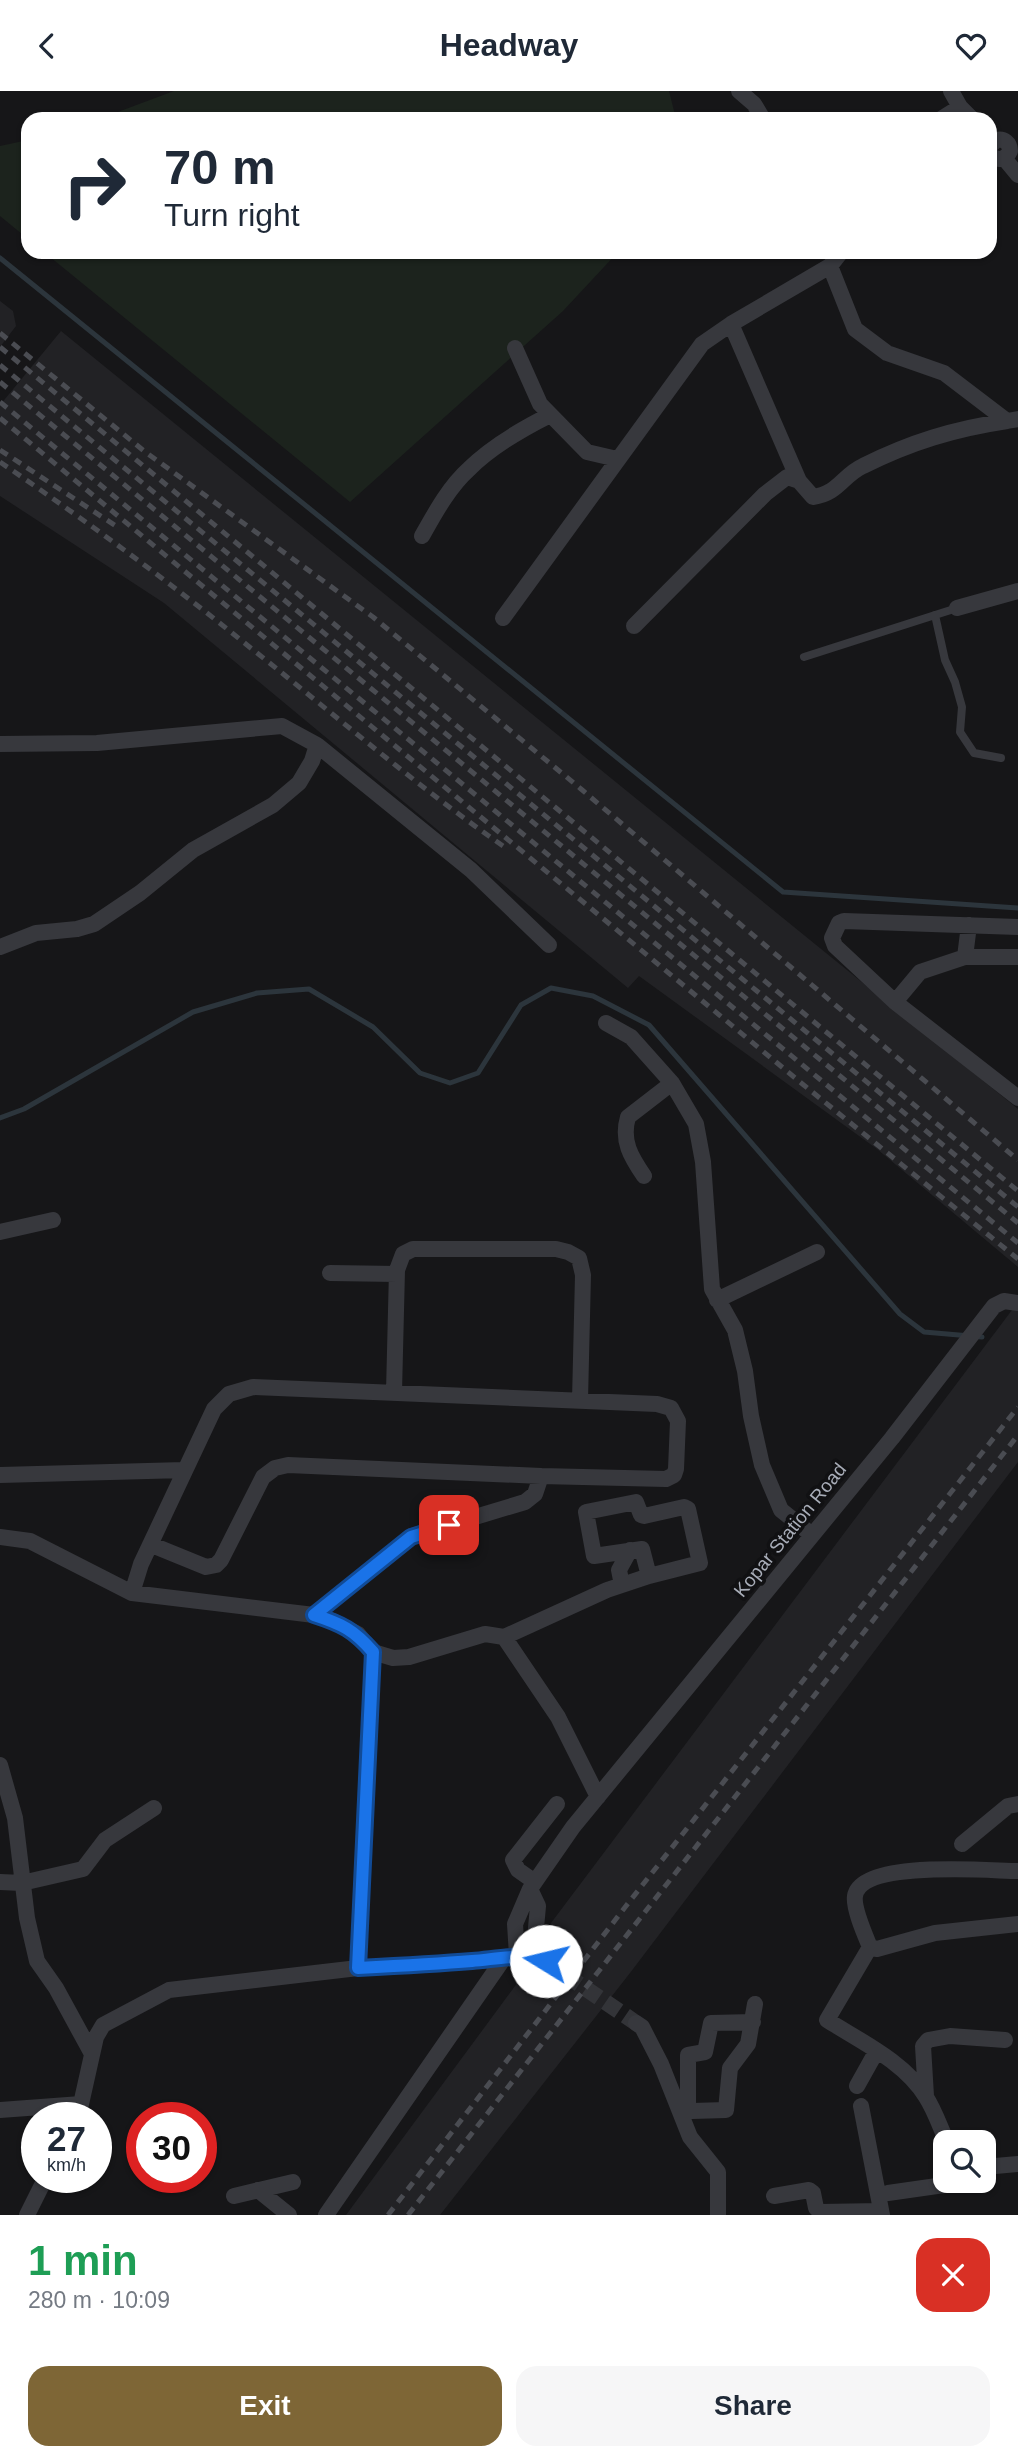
<!DOCTYPE html>
<html lang="en">
<head>
<meta charset="utf-8">
<style>
  :root { --surface:#fff; --page:#f6f6f7; --text:#1f2937; --muted:#747a83; --accent:#7e6636 }
  body { margin:0; font-family:Helvetica,sans-serif; background:var(--page); color:var(--text); height:100vh; display:flex; flex-direction:column; font-size:26px; white-space:nowrap }
  * { box-sizing:border-box; margin:0 }
  p { font-size:23px; color:var(--muted) }
  .icon { flex:none; width:38px; height:38px; fill:none; stroke:currentColor; stroke-width:2; stroke-linecap:round; stroke-linejoin:round }
  .map { position:relative; height:2124px; overflow:hidden }
  .sheet { display:flex; flex-direction:column; background:var(--surface); flex:1 }
  .sheet>* { flex:none }
  .hud { position:absolute; left:21px; top:21px; width:976px; height:147px; border-radius:21px; box-shadow:0 2px 5px #0004; background:#fff; color:var(--text); overflow:hidden }
  .buttons { position:absolute; left:933px; top:2039px; display:grid; gap:14px }
  .buttons a { display:grid; place-items:center; width:63px; height:63px; border-radius:14px; background:var(--surface); box-shadow:0 2px 5px #0004; font-size:35px }
  .speed { position:absolute; left:21px; top:2011px; display:flex; gap:14px; font-size:35px; font-weight:700; text-align:center }
  .speed>* { display:grid; place-content:center; width:91px; height:91px; border-radius:50%; background:var(--surface); box-shadow:0 2px 5px #0004; line-height:1 }
  .speed small { font-size:18px; font-weight:400 }
  .speed .limit { border:10px solid #d22; background:#fff; color:#111 }
  .pin { position:absolute; display:grid; place-items:center; width:60px; height:60px; color:#fff; margin:-30px; border-radius:14px; box-shadow:0 4px 10px #0006 }
  .me { position:absolute; width:77px; margin:-38px; rotate:279deg; stroke-linejoin:round; filter:drop-shadow(0 0 5px #0008) }
  .turn { display:flex; align-items:center; gap:24px; height:147px; padding:0 28px; font-size:32px }
  .turn .icon { width:91px; height:91px; stroke-width:2.5 }
  .turn b { display:block; font-size:49px; line-height:60px }
  .round { display:grid; place-items:center; flex:none; width:74px; height:74px; border-radius:21px; background:var(--page) }
  .headline { display:flex; align-items:center; justify-content:space-between; height:119px; padding:0 28px }
  h1 { font-size:42px; font-weight:700; line-height:52px; color:#1e9e55 }
  .primary-button { display:flex; gap:14px; margin-top:auto; padding:14px 28px }
  .primary-button a { flex:1; height:80px; border-radius:21px; background:var(--accent); color:#fff; font-size:28px; font-weight:700; line-height:80px; text-align:center }
  .primary-button a+a { background:var(--page); color:var(--text) }
  header { display:flex; justify-content:space-between; align-items:center; height:91px; padding:0 28px; background:var(--surface); font-size:32px; font-weight:700 }
  .map>svg:first-child { display:block }
  .built { fill:#222225 }
  .green { fill:#1c231d }
  .lines { fill:none; stroke-linecap:round; stroke-linejoin:round }
  .stream { stroke:#2c353c; stroke-width:5 }
  .minor-tunnel { stroke:#333438; stroke-width:16; stroke-dasharray:16 8; stroke-linecap:butt }
  .service { stroke:#37383d; stroke-width:8 }
  .minor { stroke:#37383d; stroke-width:16 }
  .rail { stroke:#4a4c52; stroke-width:5; stroke-dasharray:9 7; stroke-linecap:butt }
  .route-casing { stroke:#114b97; stroke-width:18 }
  .route { stroke:#1a73e8; stroke-width:12 }
  .labels { text-anchor:middle; dominant-baseline:central; stroke-width:7; stroke-linejoin:round; paint-order:stroke }
  .street-label { font-size:19px; fill:#a8adb8; stroke:#111113 }
</style>
</head>
<body>
<header><svg class="icon" aria-label="back" viewBox="0 0 24 24"><path d="M15 5l-7 7 7 7"/></svg>Headway<svg class="icon" aria-label="heart" viewBox="0 0 24 24"><path d="M12 20l-8-8c-3-5 5-10 8-4 3-6 11-1 8 4z"/></svg></header>
<div class="map">
<svg width="1018" height="2124" viewBox="0 0 1018 2124">
  <rect width="100%" height="100%" fill="#161618"/>
  <path class="built" d="M0,210L13,220L16,235L0,256Z
    M61,240L1018,1018V1176L877,1058L639,885L628,897L164,512L0,405V314Z
    M1018,1211V1371L630,1882L440,2124H346L518,1891L551,1832Z"/>
  <path class="green" d="M174,0H669L676,28H99Z
    M28,49V148L0,125V55Z
    M44,161H618L563,220L350,411Z"/>
  <g class="lines">
    <path class="stream" d="M0,167L783,801L1018,817
      M0,1027L24,1018L193,921L257,902L309,898L373,936L420,982L450,992L478,982L521,914L551,897L593,905L649,934L900,1223L924,1241L982,1246"/>
    <path class="minor-tunnel" d="M566,1884L636,1932"/>
    <path class="service" d="M935,524L945,569L955,591L962,616L960,641L974,662L1001,667
      M804,566L957,517"/>
    <path class="minor" d="M739,0L754,13L763,28
      M951,0L960,16L972,28
      M941,28L960,16
      M990,55L996,49C1004,47 1010,52 1010,60C1006,69 997,71 990,63
      M1004,67L1018,84
      M830,175L841,161
      M731,233L799,390
      M515,257L540,313L587,361L617,368
      M422,445C435,422 449,396 469,378C492,355 522,338 550,324
      M957,517L1018,500
      M503,527L702,253L731,233L830,175L855,238L887,262L944,282L1007,330L1018,328
      M634,535L765,403L787,386L799,390L813,406C838,403 843,384 863,375C911,351 954,338 1007,330
      M0,653L97,652L282,635L317,654L312,670L299,692L273,714L193,759L140,802L94,833L77,838L36,842L0,856
      M317,654L471,779L549,854
      M969,834L965,866L920,881L895,911L1018,1007
      M965,866H1018
      M895,911L835,855L832,847L839,832L844,830L1018,836
      M606,932L631,946L672,992L696,1033L703,1071L712,1198L735,1239L745,1280L751,1325L762,1374L781,1419L812,1444
      M644,1085C631,1066 621,1050 628,1026L672,992
      M0,1141L53,1129
      M330,1182L397,1183
      M717,1209L817,1161
      M394,1301L397,1179L403,1163L413,1158H556L568,1161L579,1167L583,1184L580,1309
      M0,1384L184,1379
      M636,1411L641,1424L644,1425L684,1416L688,1418L700,1472L649,1485L642,1458L594,1465L586,1421Z
      M0,1446L30,1450L132,1502L314,1524L333,1530L358,1543L373,1561L393,1567L409,1566L485,1543L504,1546L558,1626L598,1706
      M152,1454L206,1476L216,1474L221,1469L263,1386L275,1377L288,1374L541,1385
      M622,1494L619,1479L630,1459
      M132,1502L141,1473L214,1318L229,1303L253,1296L657,1313L671,1317L678,1330L676,1378L674,1384L666,1388L541,1385L535,1403L525,1411L412,1445L314,1524
      M504,1546L607,1499L649,1485
      M0,1674L15,1727L27,1827L37,1870L56,1897L92,1963
      M962,1753L1008,1715L1018,1713
      M1018,1780C990,1780 861,1768 855,1805C853,1817 865,1844 870,1856L877,1858L935,1842L1018,1833
      M0,1791L22,1792L83,1778L105,1749L154,1717
      M535,1791L518,1779L513,1769L557,1713
      M530,1798L538,1815L536,1837L546,1870
      M870,1856L827,1929C860,1950 905,1971 926,2006C935,2020 940,2036 947,2051
      M517,1864L515,1833L530,1798L573,1736L892,1347L994,1215L1004,1210L1018,1212
      M358,1877L373,1561
      M753,1931L711,1932L705,1961L688,1964V2017L692,2020L726,2019L730,1977L748,1953L755,1913
      M636,1932L642,1936L661,1973L690,2046L718,2081V2124
      M857,1995L876,1961
      M926,2005L923,1955L928,1949L950,1945L1005,1949
      M861,2015L882,2124
      M0,2019L81,2013
      M75,2026L81,2013L96,1946L103,1934L169,1899L358,1877L481,1870L517,1864L546,1870L566,1884
      M984,2076L1018,2073
      M258,2099L289,2124
      M888,2102L944,2094L948,2090
      M234,2105L293,2091
      M774,2105L809,2099L813,2102L816,2117L821,2121L881,2120
      M27,2124L46,2086
      M326,2124L504,1867"/>
    <path class="rail" d="M0,242L144,360L373,526L581,698L1018,1069
      M0,256L1018,1100
      M0,274L1018,1116
      M0,291L1018,1132
      M0,311L1018,1152
      M0,327L800,991L1018,1168
      M0,359L116,435
      M0,371C85,429 167,489 247,554C333,622 416,695 506,757
      M388,2124L626,1815L1018,1316
      M408,2124L1018,1344"/>
  </g>
  <g class="lines">
    <g class="route-casing">
      <path id="route" d="M449,1434L411,1446L314,1524C342,1533 354,1539 373,1561L358,1877C396,1875 434,1873 472,1870C498,1868 520,1862 546,1870"/>
    </g>
    <use href="#route" class="route"/>
  </g>
  <g class="labels">
    <g class="street-label">
      <text transform="translate(790 1439) rotate(-51)">Kopar Station Road</text>
    </g>
  </g>
</svg>
<div class="buttons">
<a><svg class="icon" aria-label="search" viewBox="0 0 24 24"><circle cx="10" cy="10" r="6"/><path d="M15 15l6 6"/></svg></a>
</div>
<div class="speed"><div>27<small>km/h</small></div><div class="limit">30</div></div>
<div class="pin" style="left:449px;top:1434px;background:#d93025"><svg class="icon" aria-label="arrive" viewBox="0 0 24 24"><path d="M6 21V4h12l-3 4 3 4H6"/></svg></div>
<svg class="me" style="left:546px;top:1870px" viewBox="-20 -20 40 40"><circle r="19" fill="#fff"/><path d="M0-13L10 11 0 6-10 11z" fill="#1a73e8"/></svg>
<div class="hud">
<div class="turn"><svg class="icon" aria-label="right" viewBox="0 0 24 24"><path d="M7 20v-9h11M14 6l5 5-5 5"/></svg><div><b>70 m</b>Turn right</div></div>
</div>
</div>
<section class="sheet">
<div class="headline"><div><h1>1 min</h1><p>280 m · 10:09</p></div><a class="round" style="background:#d93025;color:#fff"><svg class="icon" aria-label="close" viewBox="0 0 24 24"><path d="M6 6l12 12M18 6L6 18"/></svg></a></div>
<div class="primary-button"><a>Exit</a><a>Share</a></div>
</section>
</body>
</html>
